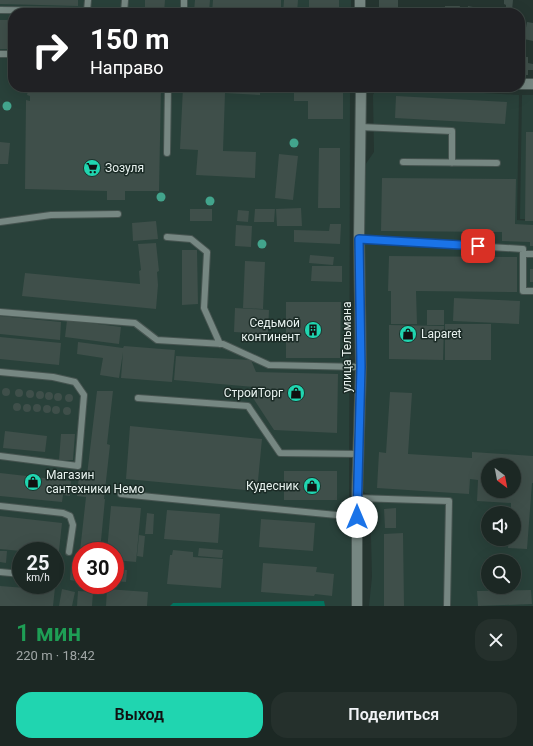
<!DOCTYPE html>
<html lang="ru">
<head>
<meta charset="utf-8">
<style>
  :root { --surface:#1c2824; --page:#25302c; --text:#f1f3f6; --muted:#a0a6a6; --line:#3a4441; --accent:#20d5b0 }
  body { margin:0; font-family:Roboto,sans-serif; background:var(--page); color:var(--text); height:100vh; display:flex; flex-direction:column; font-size:15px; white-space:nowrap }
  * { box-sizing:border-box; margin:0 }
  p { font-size:13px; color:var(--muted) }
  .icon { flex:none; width:22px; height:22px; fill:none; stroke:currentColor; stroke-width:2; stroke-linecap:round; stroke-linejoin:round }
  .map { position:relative; height:606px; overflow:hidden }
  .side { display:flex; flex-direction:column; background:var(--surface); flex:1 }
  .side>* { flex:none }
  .guide { position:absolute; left:8px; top:8px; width:517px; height:84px; border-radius:16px; box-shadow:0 4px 16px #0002,0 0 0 1px var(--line); background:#202124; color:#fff; overflow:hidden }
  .needle { width:26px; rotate:148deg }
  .tools { position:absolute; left:481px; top:458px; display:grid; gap:8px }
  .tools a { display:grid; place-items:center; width:40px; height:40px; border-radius:50%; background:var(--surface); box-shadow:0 4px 16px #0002,0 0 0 1px var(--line); font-size:20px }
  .speed { position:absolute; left:12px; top:542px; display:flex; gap:8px; font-size:20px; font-weight:700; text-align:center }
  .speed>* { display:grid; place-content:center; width:52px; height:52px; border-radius:50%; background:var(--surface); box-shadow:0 4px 16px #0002,0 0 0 1px var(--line); line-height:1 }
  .speed small { font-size:10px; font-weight:400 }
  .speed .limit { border:6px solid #d22; background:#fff; color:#111 }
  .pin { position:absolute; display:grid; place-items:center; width:34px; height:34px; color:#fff; margin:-17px; border-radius:8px; box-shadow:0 2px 6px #0006 }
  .me { position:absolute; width:44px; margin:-22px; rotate:0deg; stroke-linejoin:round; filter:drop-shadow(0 0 3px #0008) }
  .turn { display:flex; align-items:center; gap:14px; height:84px; padding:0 16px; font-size:18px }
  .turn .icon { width:52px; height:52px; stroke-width:2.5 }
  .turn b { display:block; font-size:28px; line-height:34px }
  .round { display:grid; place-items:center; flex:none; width:42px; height:42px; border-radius:16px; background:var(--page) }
  .head { display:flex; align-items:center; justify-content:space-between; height:68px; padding:0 16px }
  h1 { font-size:24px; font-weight:600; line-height:30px; color:#1e9e55 }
  .action { display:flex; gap:8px; margin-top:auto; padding:8px 16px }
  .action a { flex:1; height:46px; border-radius:16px; background:var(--accent); color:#111; font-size:16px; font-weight:600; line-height:46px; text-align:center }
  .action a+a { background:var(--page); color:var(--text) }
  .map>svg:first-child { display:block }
  .built { fill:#29413a; fill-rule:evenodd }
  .forest { fill:#03735e }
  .building { fill:#3f4f4a; fill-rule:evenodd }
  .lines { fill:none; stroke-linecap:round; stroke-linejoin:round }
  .service-casing { stroke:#465450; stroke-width:8 }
  .minor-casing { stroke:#465450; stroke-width:12 }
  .service { stroke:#768782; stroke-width:6 }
  .minor { stroke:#768782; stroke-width:10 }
  .tree { fill:#42a48c }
  .route-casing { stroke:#114b97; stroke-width:10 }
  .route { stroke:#1a73e8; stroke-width:7 }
  .labels { text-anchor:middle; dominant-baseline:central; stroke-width:3; stroke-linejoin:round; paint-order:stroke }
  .poi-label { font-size:12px; fill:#e8f2ef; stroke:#1b2b26; text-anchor:start }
  .street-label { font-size:12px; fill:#e8f2ef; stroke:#1b2b26 }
</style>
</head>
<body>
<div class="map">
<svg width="533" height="606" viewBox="0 0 533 606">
  <rect width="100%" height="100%" fill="#253530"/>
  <path class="built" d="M0,0H351V13H13V87H350L349,521L353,527L352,606H0ZM21,551H55V585H21ZM81,551H115V585H81Z
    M380,87L519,95L517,220L533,221V606H369L372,577L370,494L365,493L362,489L361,483L365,165L374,152L373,95L376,89ZM488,465H514V491H488ZM488,513H514V539H488ZM488,561H514V587H488Z
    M522,95H533V219H520Z"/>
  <path class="forest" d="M324,601L325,606H170L173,603Z"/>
  <path class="building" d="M0,0H78V6L0,4Z
    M145,0H165L164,13H145Z
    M195,0H210L209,12L194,11Z
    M213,0H281V13H212Z
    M284,0H298L297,13H283Z
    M309,0H339V13H309Z
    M379,0H398V13H379Z
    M504,0H513L512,11L506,10V5L504,4Z
    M445,6H460L459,13H445Z
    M468,6L473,7V13H462V11H468Z
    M408,8L438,9V13H408Z
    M0,20H13V49H0Z
    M527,22L533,23V41L524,39Z
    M520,57H528V63L533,64V70H528V75H520Z
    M30,87H145V90H151V87H161L159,191H125V200H107V191L25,189L26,100L30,101V96L27,95L28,91H30Z
    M183,87H260V95L225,93L223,151L256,152L255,178L196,175L198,150L180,149Z
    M294,87H343V119H308V101H294Z
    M396,96L507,102L505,124L395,118Z
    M526,132H533V221H525Z
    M0,142L10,143L8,164H0Z
    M319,148H340V208H318Z
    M279,154L298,156L293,200L275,198Z
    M382,178L516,179L515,224L533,225V246H530V242L502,241V232L381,231Z
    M301,208L302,226H277L276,209Z
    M190,209H212V221H190Z
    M255,209H275L274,222H254Z
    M238,210L249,211L248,222L237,221Z
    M156,221L158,239L133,241L132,223Z
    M330,224H341L340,244L294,242V230L329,231Z
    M236,225L252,226L251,247L235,246Z
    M156,243L159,271L157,272L158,285L156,309L22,296L25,273L140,284L139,271L141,270L138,244Z
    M182,250H197L198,304L182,305Z
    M310,255L334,257L333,265L309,263Z
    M389,256L517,257V292L416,291L417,324H391V291H396H388Z
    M245,261L265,262L263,309L243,308Z
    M312,266H342V282L311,281Z
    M530,269H533V282H530Z
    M454,298L520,301L519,324L453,321Z
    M286,302H341L340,358H286Z
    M235,308L269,310L268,334L234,332Z
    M427,310H444V325H427Z
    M0,316L61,322L60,340L0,334Z
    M67,320L121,327L119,344L65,337Z
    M445,324H491V360H445Z
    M389,325L444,326L443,360L389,359Z
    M0,337L61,343L59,365L0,359Z
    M78,342L123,348L124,346L175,350L172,382L121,378L123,352L119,378L100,375L103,358L77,354Z
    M176,356L251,360L256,372L338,374L337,433L274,430L253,398L254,387L174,380Z
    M2 392a4 4 0 1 1 8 0a4 4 0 1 1-8 0Z
    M15 393a4 4 0 1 1 8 0a4 4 0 1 1-8 0Z
    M26 394a4 4 0 1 1 8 0a4 4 0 1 1-8 0Z
    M97,391H113L107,444L110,445L104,499H105L100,551H80L86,497L77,496L79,475H87Z
    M36 395a4 4 0 1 1 8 0a4 4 0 1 1-8 0Z
    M390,392L412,393L408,454L472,458V452L533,456V483H532L527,549L508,548L509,539H514V513H511V503L477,501L478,480L470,479L469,494L377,488L379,452L386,453ZM488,465H514V491H488Z
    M45 396a4 4 0 1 1 8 0a4 4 0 1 1-8 0Z
    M54 397a4 4 0 1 1 8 0a4 4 0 1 1-8 0Z
    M65 398a4 4 0 1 1 8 0a4 4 0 1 1-8 0Z
    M13 407a4 4 0 1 1 8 0a4 4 0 1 1-8 0Z
    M23 408a4 4 0 1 1 8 0a4 4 0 1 1-8 0Z
    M33 408a4 4 0 1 1 8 0a4 4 0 1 1-8 0Z
    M43 409a4 4 0 1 1 8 0a4 4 0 1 1-8 0Z
    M52 410a4 4 0 1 1 8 0a4 4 0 1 1-8 0Z
    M63 411a4 4 0 1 1 8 0a4 4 0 1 1-8 0Z
    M130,426L262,439L257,491L126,479Z
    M5,431L47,436L45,452L3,448Z
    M61,434H75L73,460H59Z
    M284,471H337V500H284Z
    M0,473L71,481L70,496L63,495L62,502L0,496Z
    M111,506L141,508L136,562L115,560V551H107Z
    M396,508V528H385L384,509Z
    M167,510L220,514L218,543L164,539Z
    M147,513L154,514L153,534H145Z
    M0,516L62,523L53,606H0V586L39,589V585H55V551H21L0,549Z
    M261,519L315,523L313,551L259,547Z
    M403,533L404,606H384V534Z
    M139,535L145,536L143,557L137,556Z
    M199,548L223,550L222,558L198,556Z
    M173,550L193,552V557L223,559L221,588L167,584L170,555H172Z
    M0,551H7L6,563L0,562Z
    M80,552H81V582L70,580L71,566H78Z
    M263,563L317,567L316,572L334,574L332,596L315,594L314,596L261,592Z
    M115,569L127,570L126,582L115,581Z
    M62,589L75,592L72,606H59Z
    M107,589L148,592L147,606H106Z
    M531,590L532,604L478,606L477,591Z
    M78,591L93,592L92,606H77Z"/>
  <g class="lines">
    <g class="service-casing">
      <path id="service" d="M0,10L87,11L88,0
        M124,13L125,0
        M184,13V0
        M0,54H13
        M360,127L452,131V163
        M167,153L168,87
        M403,162L497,163
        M0,222L51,215L118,214
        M167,237L191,239L207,252L204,308L220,344
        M359,239L523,249V291H533
        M523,254H533
        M0,312L135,323L157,340L223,344L269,365L361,367
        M0,372L53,377L75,382L84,395L78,466L0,456
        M138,398L248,406L280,453L359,454
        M121,494L357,517
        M357,498L449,501L447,606
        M0,506L63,513L70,516L73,525L69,552
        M0,572L21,574"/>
    </g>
    <g class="minor-casing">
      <path id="minor" d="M360,0V13
        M520,84H533
        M357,606V498L361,367L359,239L361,87"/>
    </g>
    <use href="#service" class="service"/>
    <use href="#minor" class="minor"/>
  </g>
  <g class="tree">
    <circle cx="7" cy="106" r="4.5"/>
    <circle cx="294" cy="143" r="4.5"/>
    <circle cx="161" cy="197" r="4.5"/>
    <circle cx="210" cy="201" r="4.5"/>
    <circle cx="262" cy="244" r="4.5"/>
  </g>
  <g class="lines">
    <g class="route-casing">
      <path id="route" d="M357,517L361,367L359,239L478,246"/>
    </g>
    <use href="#route" class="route"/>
  </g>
  <defs>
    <g id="supermarket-disc" transform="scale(0.9)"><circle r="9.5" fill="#20d5b0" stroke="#1b2b26"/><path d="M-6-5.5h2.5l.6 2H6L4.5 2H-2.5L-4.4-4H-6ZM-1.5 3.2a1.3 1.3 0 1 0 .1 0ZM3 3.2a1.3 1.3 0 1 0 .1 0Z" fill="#111"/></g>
    <g id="building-disc" transform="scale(0.9)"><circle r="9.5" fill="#20d5b0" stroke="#1b2b26"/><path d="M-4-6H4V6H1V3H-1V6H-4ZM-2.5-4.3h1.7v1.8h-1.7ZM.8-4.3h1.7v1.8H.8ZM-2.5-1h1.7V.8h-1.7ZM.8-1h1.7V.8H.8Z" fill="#111"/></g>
    <g id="shop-disc" transform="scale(0.9)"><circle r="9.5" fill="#20d5b0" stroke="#1b2b26"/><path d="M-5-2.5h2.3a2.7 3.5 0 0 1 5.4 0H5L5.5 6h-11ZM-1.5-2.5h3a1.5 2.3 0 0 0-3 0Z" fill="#111"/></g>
  </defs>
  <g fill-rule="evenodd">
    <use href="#supermarket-disc" x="92" y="168"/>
    <use href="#building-disc" x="313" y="330"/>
    <use href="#shop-disc" x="408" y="334"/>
    <use href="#shop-disc" x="296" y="393"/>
    <use href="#shop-disc" x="33" y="482"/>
    <use href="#shop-disc" x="312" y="486"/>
  </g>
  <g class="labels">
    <g class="poi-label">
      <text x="105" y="168">Зозуля</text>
      <text x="300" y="323" text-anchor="end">Седьмой<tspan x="300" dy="14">континент</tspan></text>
      <text x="421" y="334">Laparet</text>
      <text x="283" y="393" text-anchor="end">СтройТорг</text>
      <text x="46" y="475">Магазин<tspan x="46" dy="14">сантехники Немо</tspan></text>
      <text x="299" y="486" text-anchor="end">Кудесник</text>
    </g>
    <g class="street-label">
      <text transform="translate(347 347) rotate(-90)">улица Тельмана</text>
    </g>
  </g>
</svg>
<div class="tools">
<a><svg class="needle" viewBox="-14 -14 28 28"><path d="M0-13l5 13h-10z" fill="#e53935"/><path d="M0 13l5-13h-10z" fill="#a0a6a6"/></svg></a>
<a><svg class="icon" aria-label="sound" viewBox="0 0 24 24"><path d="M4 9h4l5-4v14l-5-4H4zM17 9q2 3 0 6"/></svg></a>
<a><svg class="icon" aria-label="search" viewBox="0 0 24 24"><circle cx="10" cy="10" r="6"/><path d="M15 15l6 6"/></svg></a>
</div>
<div class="speed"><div>25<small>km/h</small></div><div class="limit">30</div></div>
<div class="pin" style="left:478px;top:246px;background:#d93025"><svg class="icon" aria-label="arrive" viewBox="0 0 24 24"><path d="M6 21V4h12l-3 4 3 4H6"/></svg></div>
<svg class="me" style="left:357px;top:517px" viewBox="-20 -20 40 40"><circle r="19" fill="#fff"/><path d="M0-13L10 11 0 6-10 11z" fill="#1a73e8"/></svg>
<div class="guide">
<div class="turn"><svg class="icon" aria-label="right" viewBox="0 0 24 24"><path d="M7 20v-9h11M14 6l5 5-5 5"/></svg><div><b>150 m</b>Направо</div></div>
</div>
</div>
<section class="side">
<div class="head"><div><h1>1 мин</h1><p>220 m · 18:42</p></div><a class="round"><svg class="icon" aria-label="close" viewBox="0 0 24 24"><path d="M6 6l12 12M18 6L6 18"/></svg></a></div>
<div class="action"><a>Выход</a><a>Поделиться</a></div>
</section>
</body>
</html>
